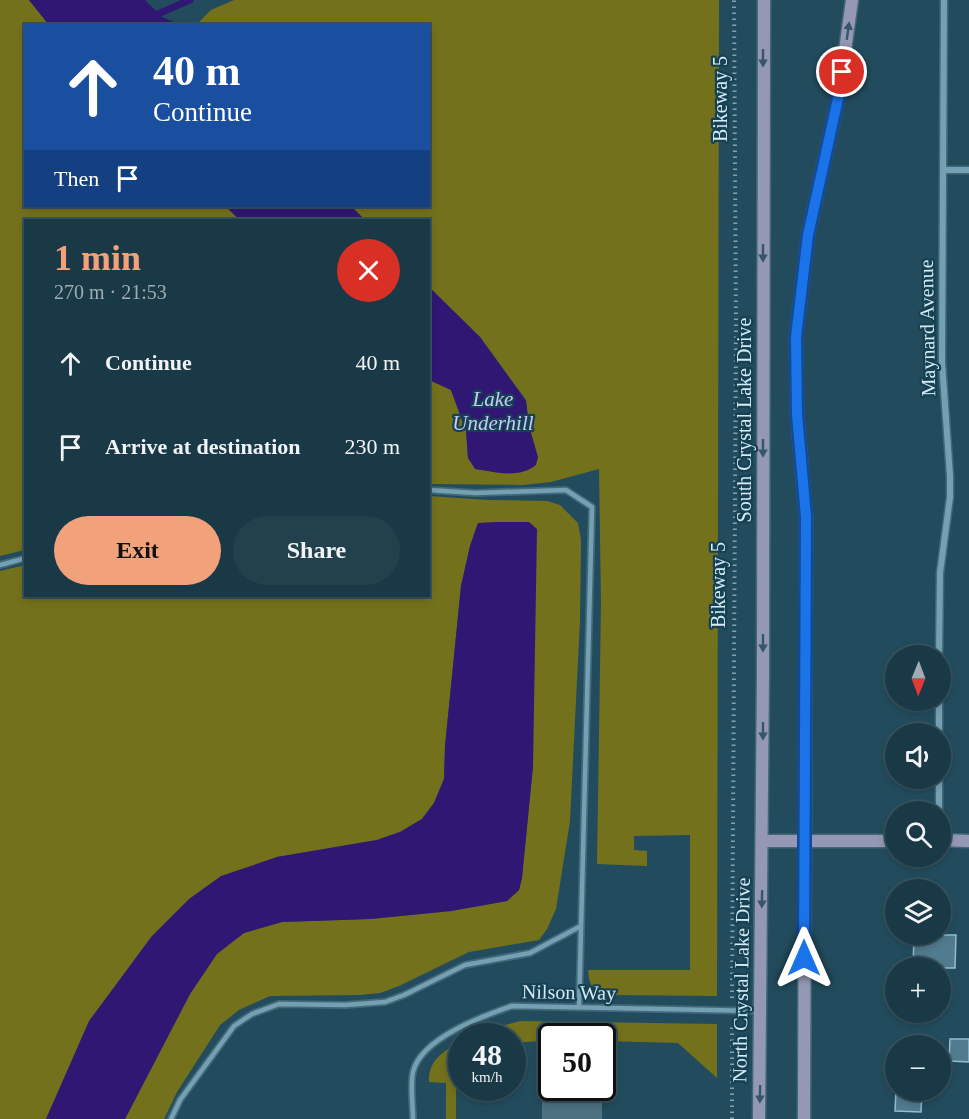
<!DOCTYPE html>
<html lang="en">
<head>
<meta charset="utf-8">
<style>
  :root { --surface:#1a3946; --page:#23404d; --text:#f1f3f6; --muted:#9facb3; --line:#38535f; --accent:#f1a27b }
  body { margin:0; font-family:"Times New Roman",serif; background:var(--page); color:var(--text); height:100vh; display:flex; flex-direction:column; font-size:22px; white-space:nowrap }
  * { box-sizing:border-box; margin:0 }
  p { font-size:20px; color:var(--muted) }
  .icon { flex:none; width:33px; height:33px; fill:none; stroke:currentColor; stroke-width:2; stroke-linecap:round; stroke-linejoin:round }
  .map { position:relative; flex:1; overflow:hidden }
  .sheet { position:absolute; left:24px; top:219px; width:406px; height:378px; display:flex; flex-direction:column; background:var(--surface); border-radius:0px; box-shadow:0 3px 9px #0003,0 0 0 2px var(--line) }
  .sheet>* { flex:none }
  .guide { position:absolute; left:24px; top:24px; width:406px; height:183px; border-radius:0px; box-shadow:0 3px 9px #0003,0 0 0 2px var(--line); background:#1a4fa0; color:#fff; overflow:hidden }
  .needle { width:39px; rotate:181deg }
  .fabs { position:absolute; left:885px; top:645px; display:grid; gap:12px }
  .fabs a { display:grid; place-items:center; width:66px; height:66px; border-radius:50%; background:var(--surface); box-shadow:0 3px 9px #0003,0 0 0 2px var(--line); font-size:30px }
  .speed { position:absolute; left:448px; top:1023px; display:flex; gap:12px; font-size:30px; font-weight:700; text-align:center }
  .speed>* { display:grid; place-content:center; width:78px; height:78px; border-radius:50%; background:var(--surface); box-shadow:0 3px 9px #0003,0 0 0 2px var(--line); line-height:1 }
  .speed small { font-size:15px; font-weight:400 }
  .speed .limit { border:3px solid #111; border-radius:9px; background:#fff; color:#111 }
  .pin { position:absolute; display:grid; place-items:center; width:51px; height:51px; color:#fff; margin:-26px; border:3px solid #fff; border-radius:50%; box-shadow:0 2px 6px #0007 }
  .me { position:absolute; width:66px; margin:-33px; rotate:0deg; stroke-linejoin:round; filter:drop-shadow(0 0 4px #0008) }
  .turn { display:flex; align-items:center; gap:21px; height:126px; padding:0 30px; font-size:27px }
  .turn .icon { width:78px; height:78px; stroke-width:2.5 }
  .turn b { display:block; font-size:42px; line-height:51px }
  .then { display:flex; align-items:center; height:57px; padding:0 30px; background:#0003; gap:12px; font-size:22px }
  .round { display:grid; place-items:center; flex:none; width:63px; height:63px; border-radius:32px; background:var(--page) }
  .summary { display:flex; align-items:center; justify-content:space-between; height:102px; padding:0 30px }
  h1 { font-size:36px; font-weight:700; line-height:45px; color:var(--accent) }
  .action { display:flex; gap:12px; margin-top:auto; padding:12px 30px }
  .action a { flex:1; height:69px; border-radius:36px; background:var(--accent); color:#111; font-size:24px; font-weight:700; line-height:69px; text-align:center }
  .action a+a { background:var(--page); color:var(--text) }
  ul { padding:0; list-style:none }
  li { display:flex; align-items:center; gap:18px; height:84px; padding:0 30px }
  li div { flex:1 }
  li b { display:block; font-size:22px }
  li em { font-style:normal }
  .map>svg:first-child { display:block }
  .green { fill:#74711c }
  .water { fill:#311774 }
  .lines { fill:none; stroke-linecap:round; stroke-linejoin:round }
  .stream { stroke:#311774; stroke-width:7 }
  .taxiway { stroke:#4c7180; stroke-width:60 }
  .building { fill:#517b8e; stroke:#92bed2; stroke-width:1.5 }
  .lane-casing { stroke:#426977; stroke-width:8 }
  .street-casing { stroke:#426977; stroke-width:9 }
  .secondary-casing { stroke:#426977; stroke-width:15 }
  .path { stroke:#82a2af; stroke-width:4; stroke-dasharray:1.5 4.5; stroke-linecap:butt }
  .lane { stroke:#74a0b3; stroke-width:4.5 }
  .street { stroke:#74a0b3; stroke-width:6 }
  .secondary { stroke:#9598b4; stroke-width:12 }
  .oneway { fill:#36576a }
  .route-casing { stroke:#114b97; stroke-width:15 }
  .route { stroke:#1a73e8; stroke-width:10 }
  .labels { text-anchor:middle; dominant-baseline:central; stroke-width:4.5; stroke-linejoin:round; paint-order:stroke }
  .street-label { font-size:20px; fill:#d4ebf5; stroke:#164152 }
  .water-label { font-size:21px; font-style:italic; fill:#cbc9fb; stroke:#164152 }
</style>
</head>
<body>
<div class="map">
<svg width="969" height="1119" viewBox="0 0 969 1119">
  <rect width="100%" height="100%" fill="#224c5d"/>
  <path class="green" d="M0,0H29L49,25L26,26V206H225L240,220H26L25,550L0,556Z
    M234,0H719L717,996L612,995C594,993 590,989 588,970H690V835L634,836V850L647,851V866L597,864L601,603L599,469L551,482L523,485L429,484V379L451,390L466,431L468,458L529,426L526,400L480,337L429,287V220H365L351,206H429V26H195L211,10Z
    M429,496L488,500L547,501L560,505L578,523L581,540L580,620L570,821L556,909L547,929L539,940L469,952L399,986L380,993L360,995L270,996L239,1010L220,1025L177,1092L164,1119H125L190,994L217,953L244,933L282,922L370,919L451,911L507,901L519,890L522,877L533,766L528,522L478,523L470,546L461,586L445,746L444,779L434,803L422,819L400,832L377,840L277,857L152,936L90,1021L46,1119H0V571L25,565L26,596H429Z
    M520,1021L717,1024V1078L678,1043L603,1041V1036H552V1040L513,1043V1036H475L490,1029Z
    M462,1042V1063L456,1066V1119H446V1083L429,1082C428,1060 444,1050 462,1042Z"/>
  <path class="water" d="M29,0H145L162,17L181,25H49Z
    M225,206H351L365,220H240Z
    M429,287L480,337L526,401L529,426L538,457L536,465C519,479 495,472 475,469L468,458L466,431L451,390L429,380Z
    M498,522H529L537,529L533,766L522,878L519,890L507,901L451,911L370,919L282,922L244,933L217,954L190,994L125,1119H46L89,1021L152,936L189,899L221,876L277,857L377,840L400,832L422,819L434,803L444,779L445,746L461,586L470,546L478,523Z"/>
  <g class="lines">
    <path class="stream" d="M151,17L190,0"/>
    <path class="taxiway" d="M572,1119V1088"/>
  </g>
  <path class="building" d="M914,935H956L955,968H913Z
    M950,1039H969V1062L949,1061Z
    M896,1090H922L921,1112L895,1111Z"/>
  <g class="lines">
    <g class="lane-casing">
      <path id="lane" d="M429,490L475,493L566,490L592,507L579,1007
        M0,565L26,558
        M171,1119L180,1100L234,1026L252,1014L279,1004L345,1005L385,1002L404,995L465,965L530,953L581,926
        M413,1119C413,1106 410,1084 413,1072C421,1038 483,1016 512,1006L759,1011"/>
    </g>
    <g class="street-casing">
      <path id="street" d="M944,170H969
        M939,656L940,573L950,497V476L942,362L944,0
        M939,734V700
        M939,812V778"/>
    </g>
    <g class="secondary-casing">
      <path id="secondary" d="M940,840L969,841
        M762,841H896
        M759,1119L763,673L764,0
        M804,1119L806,517L797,414L796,337L808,235L839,94L852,0"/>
    </g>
    <path class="path" d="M732,998L736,328L734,0
      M732,1119V1024"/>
    <use href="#lane" class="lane"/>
    <use href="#street" class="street"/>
    <use href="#secondary" class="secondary"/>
  </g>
  <defs><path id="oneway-solid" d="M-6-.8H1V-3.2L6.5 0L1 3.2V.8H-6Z" transform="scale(1.5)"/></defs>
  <g class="oneway">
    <use href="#oneway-solid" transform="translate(848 31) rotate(-82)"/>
    <use href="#oneway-solid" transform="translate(763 58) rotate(90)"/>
    <use href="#oneway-solid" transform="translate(763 253) rotate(90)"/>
    <use href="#oneway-solid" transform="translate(763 448) rotate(90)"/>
    <use href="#oneway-solid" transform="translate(763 643) rotate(90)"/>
    <use href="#oneway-solid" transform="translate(763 731) rotate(90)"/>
    <use href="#oneway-solid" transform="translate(762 899) rotate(91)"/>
    <use href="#oneway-solid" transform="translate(760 1094) rotate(91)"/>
  </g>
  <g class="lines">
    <g class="route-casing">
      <path id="route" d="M804,958L806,517L797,414L796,337L808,235L839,94L842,72"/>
    </g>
    <use href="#route" class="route"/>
  </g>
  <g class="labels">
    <g class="street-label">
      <text transform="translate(720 99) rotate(-90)">Bikeway 5</text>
      <text transform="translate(927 328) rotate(-91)">Maynard Avenue</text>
      <text transform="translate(744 420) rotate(-90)">South Crystal Lake Drive</text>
      <text transform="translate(718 585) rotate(-90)">Bikeway 5</text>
      <text transform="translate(741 980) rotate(-89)">North Crystal Lake Drive</text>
      <text transform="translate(569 992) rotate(1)">Nilson Way</text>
    </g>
    <g class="water-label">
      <text x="493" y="399">Lake<tspan x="493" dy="24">Underhill</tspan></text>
    </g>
  </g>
</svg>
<div class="fabs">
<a><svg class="needle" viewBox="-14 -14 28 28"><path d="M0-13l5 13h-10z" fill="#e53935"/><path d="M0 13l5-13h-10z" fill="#9facb3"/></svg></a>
<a><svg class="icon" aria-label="sound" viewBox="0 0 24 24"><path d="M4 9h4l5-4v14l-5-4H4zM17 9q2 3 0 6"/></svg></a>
<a><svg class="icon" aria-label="search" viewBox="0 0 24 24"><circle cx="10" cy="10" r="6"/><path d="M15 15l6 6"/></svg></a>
<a><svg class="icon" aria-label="layers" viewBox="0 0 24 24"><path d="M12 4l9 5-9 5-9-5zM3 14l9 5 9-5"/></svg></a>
<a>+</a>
<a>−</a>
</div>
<div class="speed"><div>48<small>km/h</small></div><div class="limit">50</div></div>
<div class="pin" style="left:842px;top:72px;background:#d93025"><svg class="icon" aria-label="arrive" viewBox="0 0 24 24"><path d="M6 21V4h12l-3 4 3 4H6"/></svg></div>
<svg class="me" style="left:804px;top:958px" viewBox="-20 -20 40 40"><path d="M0-17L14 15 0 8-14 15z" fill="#1a73e8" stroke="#fff" stroke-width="4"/></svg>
<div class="guide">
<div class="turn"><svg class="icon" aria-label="ahead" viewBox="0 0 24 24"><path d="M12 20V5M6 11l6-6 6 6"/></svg><div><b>40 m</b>Continue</div></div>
<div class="then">Then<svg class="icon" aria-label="arrive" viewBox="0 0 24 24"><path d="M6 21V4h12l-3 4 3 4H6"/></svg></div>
</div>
<section class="sheet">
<div class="summary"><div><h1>1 min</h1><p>270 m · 21:53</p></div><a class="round" style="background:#d93025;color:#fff"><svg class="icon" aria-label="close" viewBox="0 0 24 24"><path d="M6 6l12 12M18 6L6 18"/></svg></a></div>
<ul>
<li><svg class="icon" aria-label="ahead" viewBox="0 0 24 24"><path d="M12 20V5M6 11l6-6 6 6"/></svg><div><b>Continue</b></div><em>40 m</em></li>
<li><svg class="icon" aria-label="arrive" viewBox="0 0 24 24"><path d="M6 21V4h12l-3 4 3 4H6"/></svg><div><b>Arrive at destination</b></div><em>230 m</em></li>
</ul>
<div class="action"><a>Exit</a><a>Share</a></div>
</section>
</div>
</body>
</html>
